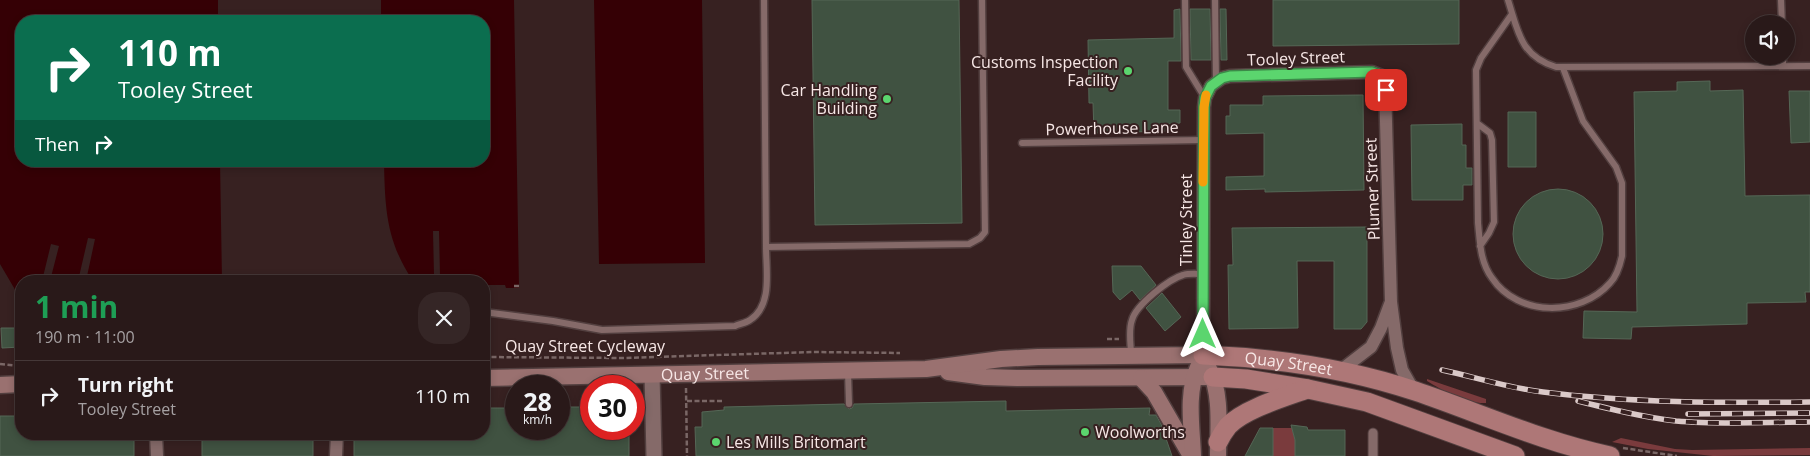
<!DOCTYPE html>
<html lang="en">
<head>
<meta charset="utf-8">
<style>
  :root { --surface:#291919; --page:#352626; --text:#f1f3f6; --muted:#a5a0a2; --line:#453838 }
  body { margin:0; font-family:"Open Sans",sans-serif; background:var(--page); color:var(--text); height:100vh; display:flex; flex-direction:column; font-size:19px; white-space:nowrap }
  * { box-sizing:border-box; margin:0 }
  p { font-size:16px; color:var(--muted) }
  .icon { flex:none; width:28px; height:28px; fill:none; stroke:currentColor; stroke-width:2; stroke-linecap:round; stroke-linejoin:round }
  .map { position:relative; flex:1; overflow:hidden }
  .sheet { position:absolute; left:15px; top:275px; width:475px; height:165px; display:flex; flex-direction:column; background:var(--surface); border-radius:20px; box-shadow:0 2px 8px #0003,0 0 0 1px var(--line) }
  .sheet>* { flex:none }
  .top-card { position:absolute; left:15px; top:15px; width:475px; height:152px; border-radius:20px; box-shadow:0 2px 8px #0003,0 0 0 1px var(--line); background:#0b6e4f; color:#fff; overflow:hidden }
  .buttons { position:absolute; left:1745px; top:15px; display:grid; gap:10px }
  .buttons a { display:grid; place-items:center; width:50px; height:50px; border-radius:50%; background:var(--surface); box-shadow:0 2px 8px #0003,0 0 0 1px var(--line); font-size:25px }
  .speed { position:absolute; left:505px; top:375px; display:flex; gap:10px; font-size:25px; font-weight:700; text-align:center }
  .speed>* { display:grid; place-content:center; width:65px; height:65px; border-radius:50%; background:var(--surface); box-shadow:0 2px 8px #0003,0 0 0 1px var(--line); line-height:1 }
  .speed small { font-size:12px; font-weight:400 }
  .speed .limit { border:8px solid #d22; background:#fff; color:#111 }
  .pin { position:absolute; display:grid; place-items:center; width:42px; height:42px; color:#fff; margin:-21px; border-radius:10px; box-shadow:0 2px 8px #0006 }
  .me { position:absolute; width:55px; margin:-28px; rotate:0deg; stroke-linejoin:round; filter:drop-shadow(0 0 4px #0008) }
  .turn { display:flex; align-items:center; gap:18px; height:105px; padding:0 20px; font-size:22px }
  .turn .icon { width:65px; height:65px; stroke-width:2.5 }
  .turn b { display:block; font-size:35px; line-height:42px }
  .then { display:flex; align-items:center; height:48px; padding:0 20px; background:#0003; gap:10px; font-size:19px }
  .round { display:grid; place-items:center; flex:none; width:52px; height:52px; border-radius:20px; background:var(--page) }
  .summary { display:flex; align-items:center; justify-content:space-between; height:85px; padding:0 20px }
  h1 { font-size:30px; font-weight:700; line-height:38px; color:#1e9e55 }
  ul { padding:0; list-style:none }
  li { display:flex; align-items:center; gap:15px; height:70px; padding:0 20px; border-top:1px solid var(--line) }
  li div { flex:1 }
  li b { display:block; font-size:19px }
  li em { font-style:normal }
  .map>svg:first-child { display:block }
  .green { fill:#7a3b3d }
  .water { fill:#350005 }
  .pier { fill:#372121 }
  .building { fill:#405241; stroke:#556756 }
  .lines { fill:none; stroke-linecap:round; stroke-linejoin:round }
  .service-casing { stroke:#523f3f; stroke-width:9 }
  .pedestrian-casing { stroke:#523f3f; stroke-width:11 }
  .minor-casing { stroke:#523f3f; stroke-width:15 }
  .tertiary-casing { stroke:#523f3f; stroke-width:18 }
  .secondary-casing { stroke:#523f3f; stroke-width:19 }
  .primary-casing { stroke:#523f3f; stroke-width:21 }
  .path { stroke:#7a6766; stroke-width:2.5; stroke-dasharray:5 2.5; stroke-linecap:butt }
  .service { stroke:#856a69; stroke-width:6 }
  .pedestrian { stroke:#856a69; stroke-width:9 }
  .minor { stroke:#856a69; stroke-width:12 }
  .tertiary { stroke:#856a69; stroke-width:15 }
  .secondary { stroke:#9a7170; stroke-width:16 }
  .primary { stroke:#ae7777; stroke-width:19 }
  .rail-casing { stroke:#dac9c8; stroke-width:5.5 }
  .rail { stroke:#372121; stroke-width:4; stroke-dasharray:11; stroke-linecap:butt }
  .route-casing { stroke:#3b8a48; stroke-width:12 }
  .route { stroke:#5bd56e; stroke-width:9 }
  .slow { stroke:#f59e0b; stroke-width:9 }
  .poi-dot { fill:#5bd56e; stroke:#372121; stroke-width:2 }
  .labels { text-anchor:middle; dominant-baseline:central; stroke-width:4; stroke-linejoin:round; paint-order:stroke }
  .street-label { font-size:16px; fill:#f7e7e6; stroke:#372121 }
  .poi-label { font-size:16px; fill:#f7e7e6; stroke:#372121; text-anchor:end }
</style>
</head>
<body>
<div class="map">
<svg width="1810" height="456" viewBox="0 0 1810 456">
  <rect width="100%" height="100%" fill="#372121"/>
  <path class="green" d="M1427,379L1486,399V403C1467,404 1443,391 1427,381Z
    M1273,428H1292L1295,440V456H1273Z
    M1621,438L1675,449L1692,450L1810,448V455L1713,456L1648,449L1612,442Z"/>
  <path class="water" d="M0,0H218V21H21V161H220L222,281H21V293H17L0,264Z
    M381,0H514L519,288H506L505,285H484V281H413C386,241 385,208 384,161H484V21H381Z
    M594,0H702L705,263L599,264Z"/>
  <path class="pier" d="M433,231H439L440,275H445V281H427V276L434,275Z
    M88,238L95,239L86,281H78Z
    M51,244L59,246L50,281H42Z
    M210,276V281H101V278Z"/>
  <path class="building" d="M812,0H959L962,223L815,225Z
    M1273,0H1459V44L1273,46Z
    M1180,9L1181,61H1168V110H1180V123L1168,124V131L1094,133L1093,103H1089L1088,40L1174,38V10Z
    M1190,9H1210L1211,60H1191Z
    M1220,9H1226L1227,60H1221Z
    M1710,81V91L1743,90L1745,196L1810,195V292H1805L1806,302L1747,303V324L1632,327L1631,339L1583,338L1584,311L1637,312L1634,92L1677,91V82Z
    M1789,91H1810V142L1791,143Z
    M1363,95L1364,190L1265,192V189L1226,190V177L1264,176V133L1226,134V116H1230V105H1263V96Z
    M1508,112H1536V167H1508Z
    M1462,124V145H1466V168H1472V185H1463V200H1412L1411,125Z
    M1513 234a45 45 0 1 1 90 0a45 45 0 1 1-90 0Z
    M1367,227V322L1361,329H1334V261H1297L1298,328L1229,329L1228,265H1233L1232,228Z
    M1112,266H1141L1156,285L1140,300L1132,290L1120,300L1113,292Z
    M1162,293L1181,317L1165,331L1146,308Z
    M1,328H21V347L2,348Z
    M1006,401V411L1150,408L1149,415H1156L1161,424L1172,456H696L695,427H702V412L724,410V407L844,404L849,409L852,408L854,404Z
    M559,407H591V429H629V456H354V434H484V408H516V429H559Z
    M0,416H21V434H134V456H0Z
    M1291,425L1307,427L1308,430H1345V456H1295V440Z
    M1260,428H1273V456H1245Z
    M202,434H313V456H202Z"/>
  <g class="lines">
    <g class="service-casing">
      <path id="service" d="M764,0L766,247L969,244L980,238L985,232L982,0
        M1185,0L1186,67L1205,98
        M1215,0L1216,81
        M1508,0C1518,31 1520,56 1556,67L1810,66
        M1781,0L1782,24
        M1512,14L1481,58L1476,70L1478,223C1480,242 1480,262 1492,278C1518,317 1580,317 1610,283C1617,276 1620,265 1622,256V183L1616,167L1583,121L1563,68
        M1783,56V66
        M1478,124L1490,133L1492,140L1494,222L1489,233L1480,246
        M1022,143L1203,140
        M484,312L553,321L602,330L735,326C739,324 746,323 750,320C773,305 766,270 766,247
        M1131,355C1131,344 1128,331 1132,320C1136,305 1169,279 1183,275C1189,273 1197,274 1203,274
        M848,372L849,404"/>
    </g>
    <g class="pedestrian-casing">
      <path id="pedestrian" d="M1373,433V456"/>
    </g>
    <g class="minor-casing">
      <path id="minor" d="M1203,355L1204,107L1205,98L1211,86L1222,78L1230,76L1372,72L1382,76L1385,85L1391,302L1397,348L1402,370L1414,391
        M1340,371L1371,347L1381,328L1390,304
        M156,434L157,456
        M336,456L337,434"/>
    </g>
    <g class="tertiary-casing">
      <path id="tertiary" d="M652,375L654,456"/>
    </g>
    <g class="secondary-casing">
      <g id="secondary">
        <path d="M1209,369C1222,394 1218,428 1218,456"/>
        <path d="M948,372L985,377L1017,378L1213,377"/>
        <path id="s1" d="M484,378L926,369L1001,359L1038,357L1203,355"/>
        <path d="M1141,378L1154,392L1191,456"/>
        <path d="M0,385L21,384"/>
        <path d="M1193,456C1192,428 1186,393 1198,367"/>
      </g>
    </g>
    <g class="primary-casing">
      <g id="primary">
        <path id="s2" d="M1203,355C1275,358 1346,368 1415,391C1480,413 1543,442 1610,456"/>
        <path d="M1213,377L1246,379L1308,389L1367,402L1515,456"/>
        <path d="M1218,442C1221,436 1224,431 1228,426C1244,409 1285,397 1307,389"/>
      </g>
    </g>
    <path class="path" d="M514,286H519
      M1107,339H1119
      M484,357L623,358L812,352L900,353
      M0,364L21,366
      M686,388L687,456
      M687,401H724
      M1623,448L1677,456"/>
    <use href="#service" class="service"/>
    <use href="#pedestrian" class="pedestrian"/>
    <use href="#minor" class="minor"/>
    <use href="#tertiary" class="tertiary"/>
    <use href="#secondary" class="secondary"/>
    <use href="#primary" class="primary"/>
    <g class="rail-casing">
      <path id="rail" d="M1442,370C1475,377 1509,388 1543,392C1632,403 1721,403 1810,402
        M1578,401C1610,409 1642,417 1676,421C1720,425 1765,422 1810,422
        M1688,414L1810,413"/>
    </g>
    <use href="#rail" class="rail"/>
  </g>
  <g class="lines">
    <g class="route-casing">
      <path id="route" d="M1203,334L1204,107L1205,98L1211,86L1222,78L1230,76L1372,72L1382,76L1386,90"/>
    </g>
    <use href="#route" class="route"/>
    <path class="slow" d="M1203,182L1204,107L1206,95"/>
  </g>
  <g class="poi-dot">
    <circle cx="1128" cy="71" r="5"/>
    <circle cx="887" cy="99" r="5"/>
    <circle cx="1085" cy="432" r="5"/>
    <circle cx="716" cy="442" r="5"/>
  </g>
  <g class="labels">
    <g class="street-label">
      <text transform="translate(1296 58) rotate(-2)">Tooley Street</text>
      <text transform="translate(1112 128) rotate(-1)">Powerhouse Lane</text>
      <text transform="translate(1372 189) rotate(-92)">Plumer Street</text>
      <text transform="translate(1186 220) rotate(-90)">Tinley Street</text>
      <text x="585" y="346">Quay Street Cycleway</text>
      <text stroke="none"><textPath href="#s2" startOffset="86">Quay Street</textPath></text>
      <text stroke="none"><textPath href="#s1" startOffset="221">Quay Street</textPath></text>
    </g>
    <g class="poi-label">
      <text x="1118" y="62">Customs Inspection<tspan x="1118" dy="18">Facility</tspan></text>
      <text x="877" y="90">Car Handling<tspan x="877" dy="18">Building</tspan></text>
      <text x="1095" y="432" text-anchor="start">Woolworths</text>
      <text x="726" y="442" text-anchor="start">Les Mills Britomart</text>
    </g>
  </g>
</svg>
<div class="buttons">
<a><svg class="icon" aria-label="sound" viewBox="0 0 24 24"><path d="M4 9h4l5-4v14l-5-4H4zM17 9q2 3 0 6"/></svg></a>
</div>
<div class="speed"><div>28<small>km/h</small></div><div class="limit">30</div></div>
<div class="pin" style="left:1386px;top:90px;background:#d93025"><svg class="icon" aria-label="arrive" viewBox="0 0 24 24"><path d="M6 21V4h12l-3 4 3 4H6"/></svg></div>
<svg class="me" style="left:1203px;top:334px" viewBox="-20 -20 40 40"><path d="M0-17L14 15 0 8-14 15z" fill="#5bd56e" stroke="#fff" stroke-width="4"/></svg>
<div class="top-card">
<div class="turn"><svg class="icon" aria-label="right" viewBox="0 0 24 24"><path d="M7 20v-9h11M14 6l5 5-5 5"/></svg><div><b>110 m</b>Tooley Street</div></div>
<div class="then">Then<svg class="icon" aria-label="right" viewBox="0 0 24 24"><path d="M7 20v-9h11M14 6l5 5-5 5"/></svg></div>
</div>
<section class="sheet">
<div class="summary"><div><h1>1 min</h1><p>190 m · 11:00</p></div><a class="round"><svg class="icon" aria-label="close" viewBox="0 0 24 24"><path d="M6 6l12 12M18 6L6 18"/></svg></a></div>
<ul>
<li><svg class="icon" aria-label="right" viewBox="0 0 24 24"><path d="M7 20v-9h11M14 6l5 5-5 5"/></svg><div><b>Turn right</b><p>Tooley Street</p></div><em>110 m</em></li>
</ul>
</section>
</div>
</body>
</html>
